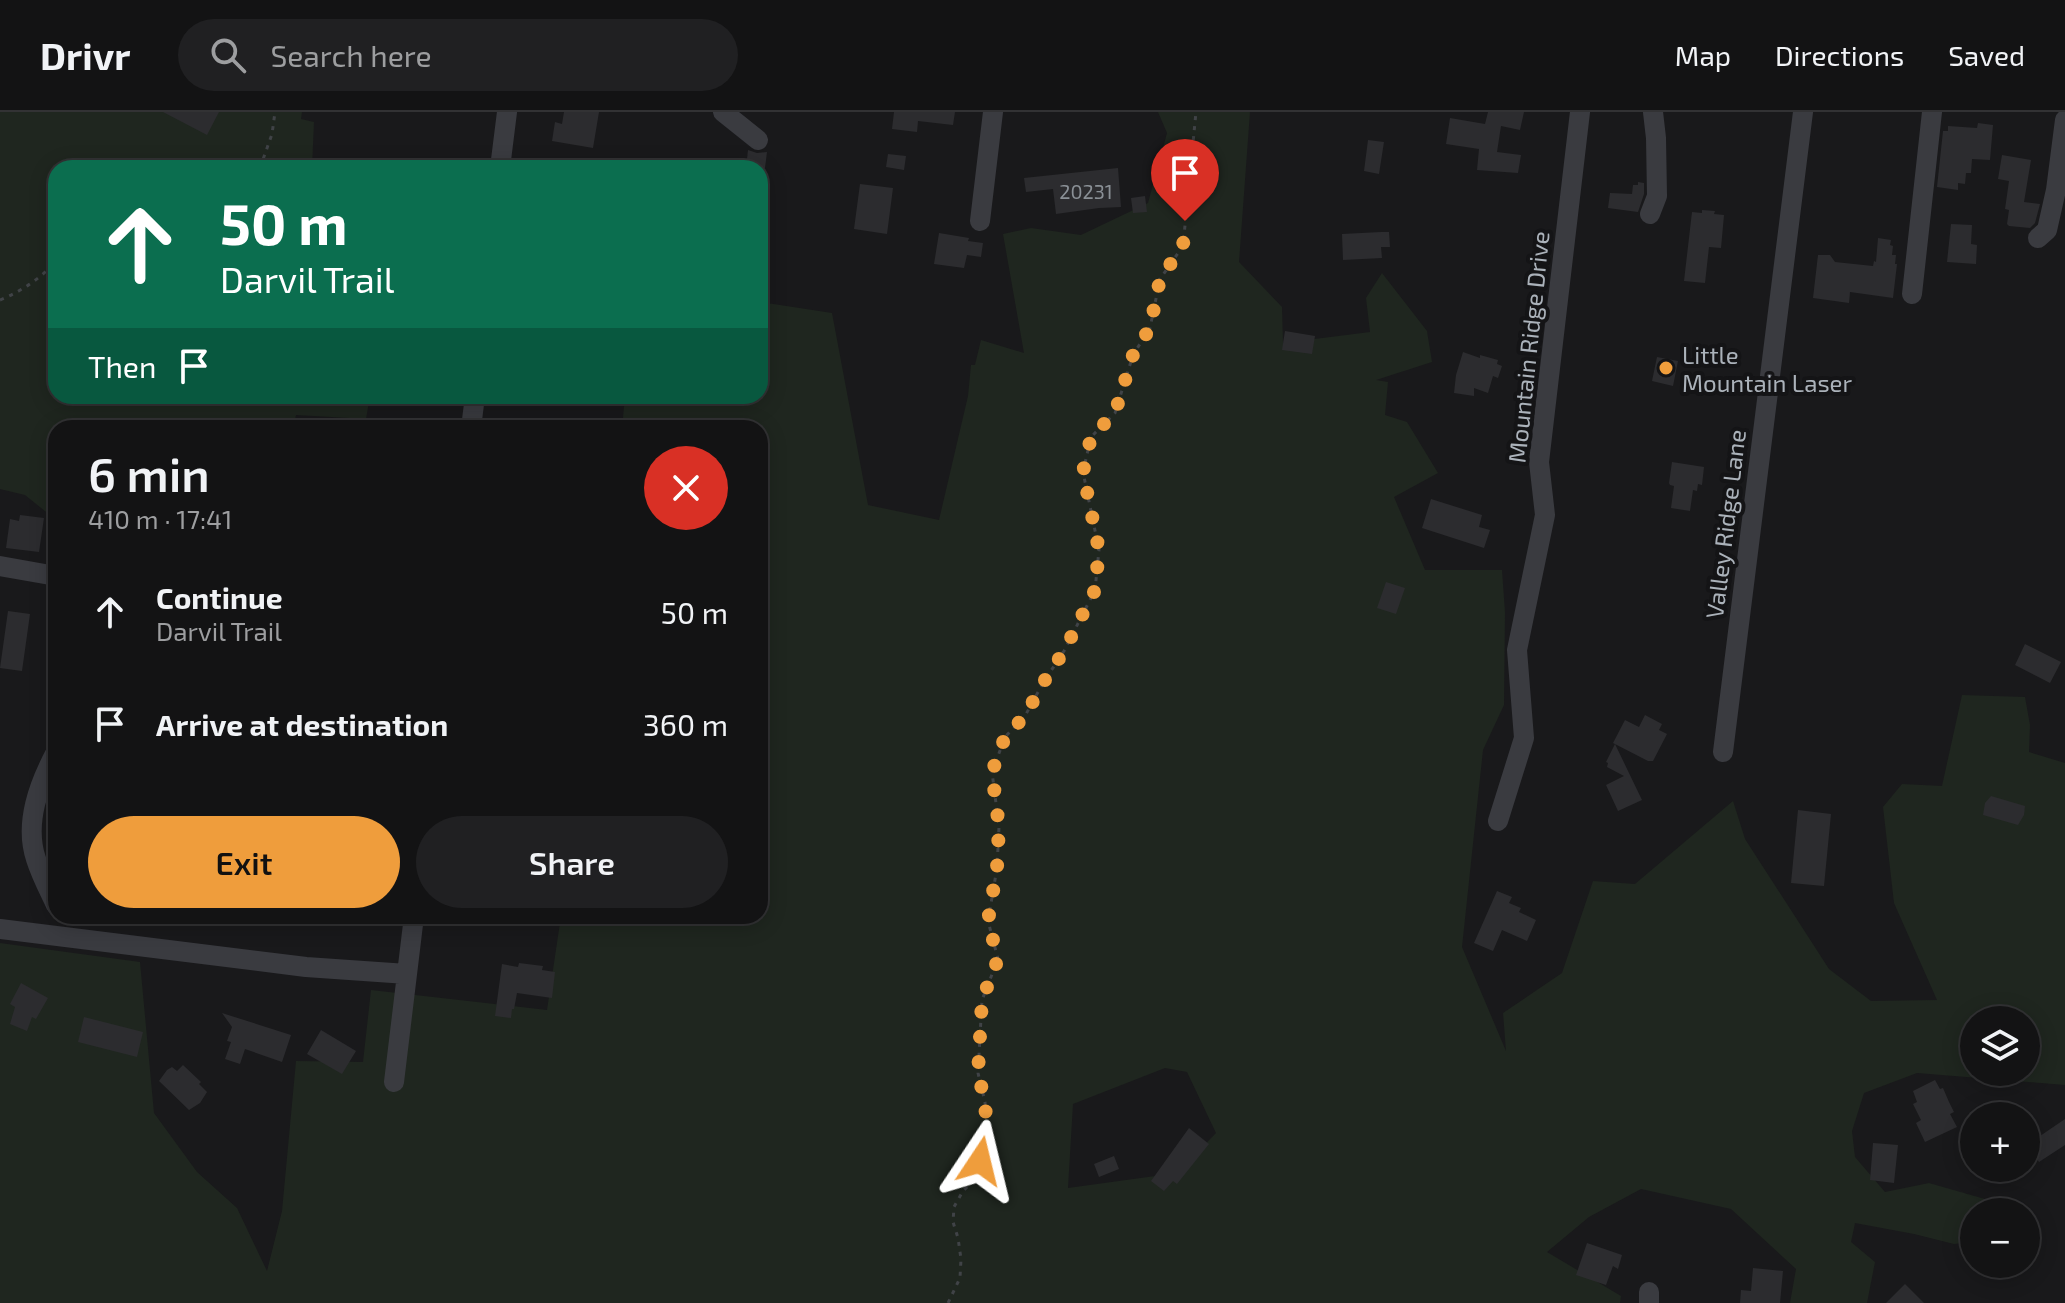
<!DOCTYPE html>
<html lang="en">
<head>
<meta charset="utf-8">
<style>
  :root { --surface:#131314; --page:#202022; --text:#f1f3f6; --muted:#9d9ea0; --line:#323234; --accent:#ef9d3c }
  body { margin:0; font-family:"Exo 2",sans-serif; background:var(--page); color:var(--text); height:100vh; display:flex; flex-direction:column; font-size:30px; white-space:nowrap }
  * { box-sizing:border-box; margin:0 }
  p { font-size:26px; color:var(--muted) }
  .icon { flex:none; width:44px; height:44px; fill:none; stroke:currentColor; stroke-width:2; stroke-linecap:round; stroke-linejoin:round }
  .map { position:relative; flex:1; overflow:hidden }
  .side { position:absolute; left:48px; top:308px; width:720px; height:504px; display:flex; flex-direction:column; background:var(--surface); border-radius:24px; box-shadow:0 4px 20px #0003,0 0 0 2px var(--line) }
  .side>* { flex:none }
  .hud { position:absolute; left:48px; top:48px; width:720px; height:244px; border-radius:24px; box-shadow:0 4px 20px #0003,0 0 0 2px var(--line); background:#0b6e4f; color:#fff; overflow:hidden }
  .fabs { position:absolute; left:1960px; top:894px; display:grid; gap:16px }
  .fabs a { display:grid; place-items:center; width:80px; height:80px; border-radius:50%; background:var(--surface); box-shadow:0 4px 20px #0003,0 0 0 2px var(--line); font-size:40px }
  .pin { position:absolute; display:grid; place-items:center; width:68px; height:68px; color:#fff; margin:-82px -34px; border-radius:50% 50% 50% 0; rotate:-45deg; box-shadow:0 0 8px #0007 }
  .pin .icon { rotate:45deg }
  .me { position:absolute; width:88px; margin:-44px; rotate:10deg; stroke-linejoin:round; filter:drop-shadow(0 0 6px #0008) }
  .turn { display:flex; align-items:center; gap:28px; height:168px; padding:0 40px; font-size:36px }
  .turn .icon { width:104px; height:104px; stroke-width:2.5 }
  .turn b { display:block; font-size:56px; line-height:68px }
  .then { display:flex; align-items:center; height:76px; padding:0 40px; background:#0003; gap:16px; font-size:30px }
  .round { display:grid; place-items:center; flex:none; width:84px; height:84px; border-radius:42px; background:var(--page) }
  .summary { display:flex; align-items:center; justify-content:space-between; height:136px; padding:0 40px }
  h1 { font-size:48px; font-weight:600; line-height:60px }
  .cta { display:flex; gap:16px; margin-top:auto; padding:16px 40px }
  .cta a { flex:1; height:92px; border-radius:48px; background:var(--accent); color:#111; font-size:32px; font-weight:600; line-height:92px; text-align:center }
  .cta a+a { background:var(--page); color:var(--text) }
  ul { padding:0; list-style:none }
  li { display:flex; align-items:center; gap:24px; height:112px; padding:0 40px }
  li div { flex:1 }
  li b { display:block; font-size:30px }
  li em { font-style:normal }
  header { display:flex; align-items:center; gap:48px; box-sizing:border-box; height:112px; padding:0 40px; background:var(--surface); border-bottom:2px solid var(--line) }
  header strong { font-size:38px }
  nav { display:flex; gap:44px; margin-inline-start:auto; font-size:28px }
  .search { width:560px; height:72px; background:var(--page); display:flex; align-items:center; gap:20px; box-sizing:border-box; padding:0 28px; border-radius:44px; color:var(--muted); font-size:30px }
  .map>svg:first-child { display:block }
  .green { fill:#1f261f; fill-rule:evenodd }
  .building { fill:#2c2c2f }
  .lines { fill:none; stroke-linecap:round; stroke-linejoin:round }
  .path { stroke:#404347; stroke-width:3; stroke-dasharray:4 6; stroke-linecap:butt }
  .minor { stroke:#3a3b40; stroke-width:20 }
  .route { stroke:#ef9d3c; stroke-width:14; stroke-dasharray:0 25.2 }
  .poi-dot { fill:#ef9d3c; stroke:#141416; stroke-width:3 }
  .labels { text-anchor:middle; dominant-baseline:central; stroke-width:8; stroke-linejoin:round; paint-order:stroke }
  .number-label { font-size:20px; fill:#8a9096 }
  .street-label { font-size:24px; fill:#abb2ba; stroke:#141416 }
  .poi-label { font-size:24px; fill:#abb2ba; stroke:#141416; text-anchor:start }
</style>
</head>
<body>
<header>
<strong>Drivr</strong>
<div class="search"><svg class="icon" aria-label="search" viewBox="0 0 24 24"><circle cx="10" cy="10" r="6"/><path d="M15 15l6 6"/></svg>Search here</div>
<nav><a>Map</a><a>Directions</a><a>Saved</a></nav>
</header>
<div class="map">
<svg width="2065" height="1191" viewBox="0 0 2065 1191">
  <rect width="100%" height="100%" fill="#19191b"/>
  <path class="green" d="M0,0H302L301,7L314,10L312,56H56V284H370L366,307L296,303L293,316H56V408L25,383L0,377Z
    M1158,0H1250L1239,150L1282,195L1283,231L1370,220L1366,186L1382,161L1427,219L1432,250L1376,268L1388,270L1385,303L1407,310L1438,361L1394,385L1425,458H1502L1505,500L1504,593L1483,638L1462,835L1506,939L1503,901L1562,861L1593,769L1635,772L1733,689L1745,727L1829,857L1871,889L1937,888L1894,791L1883,695L1902,672L1942,674L1962,583L2025,585L2030,613L2029,640L2065,651V973L1917,961L1864,981L1852,1019L1855,1045L1885,1080L1929,1071L2027,1099L2026,1101L1974,1100V1130L1954,1132L1914,1122L1855,1111L1851,1130L1875,1150L1867,1191H1790L1796,1157L1731,1097L1641,1077L1589,1105L1547,1140L1621,1184L1620,1191H0V831L140,850L154,1001L197,1060L237,1096L267,1159L282,1099L296,949L363,950L371,878L547,898L561,804H760V316H622L625,284H760V190L832,201L868,393L939,408L968,284L971,253H975L981,228L1024,241L1003,122L1031,116L1081,123L1148,91L1167,21ZM1974,908H2026V960H1974ZM1165,956L1187,960L1216,1021L1177,1061L1068,1076L1073,992Z"/>
  <path class="building" d="M163,0H219L207,23Z
    M564,0H599L593,36L552,29L555,10L562,12Z
    M894,0H955L953,13L918,9L917,20L892,17Z
    M1488,0H1524L1520,18L1501,14L1497,40L1521,43L1518,61L1477,58L1479,37L1446,32L1450,6L1485,12Z
    M1978,11L1993,13L1990,48L1972,47L1971,61H1966L1965,72L1958,71V78L1937,75L1943,19H1948V14L1977,16Z
    M1368,28L1384,30L1379,62L1364,59Z
    M748,38L757,41L767,40L765,56H746Z
    M888,42L906,44L904,58L886,55Z
    M2002,43L2031,48L2024,90L2040,92L2035,111L2030,116L2009,114L2007,112L2009,98L2005,97L2009,69L1998,67Z
    M1118,56L1121,95L1099,96L1056,102L1053,77L1026,80L1024,66Z
    M1638,70L1644,71V82L1638,100L1608,96L1610,81L1632,82L1633,73H1638Z
    M860,72L893,76L887,122L854,117Z
    M1145,84L1147,100L1133,101L1131,86Z
    M1702,98L1715,99L1714,102L1724,103L1721,136L1709,135L1705,171L1684,169L1692,100L1702,101Z
    M1951,112L1972,113L1971,132L1977,133L1976,152L1947,150Z
    M1381,120H1389L1390,135H1381L1382,146L1343,148L1342,122Z
    M939,121L969,126L968,129L983,131L981,145L967,143L964,156L934,152Z
    M1878,126L1891,128L1890,133L1893,134L1892,143H1896L1895,152H1897L1893,186L1850,180L1849,191L1813,186L1818,143H1830L1835,150L1873,154L1874,149L1876,150Z
    M1285,219L1315,224L1312,242L1282,238Z
    M1463,240L1480,246V243L1498,248L1497,252L1502,254L1498,266L1493,264L1488,281L1474,276V284L1454,281L1456,263Z
    M1657,245L1678,249L1673,274L1652,269Z
    M1672,350L1704,355L1702,373L1698,372L1697,379L1693,378L1690,399L1671,396L1674,374L1670,373L1669,371Z
    M1431,387L1482,403L1479,415L1490,418L1484,436L1422,416Z
    M20,403L44,406L39,440L6,436L10,407L19,409Z
    M1386,470L1405,476L1396,502L1377,496Z
    M8,499L30,502L22,559L0,556Z
    M2025,532L2061,550L2050,571L2015,553Z
    M1645,603L1662,612L1659,618L1667,622L1653,649H1648L1613,631L1625,608L1639,615Z
    M1615,632L1642,688L1618,699L1606,673L1624,664L1607,655L1608,651L1606,650Z
    M1991,684L2025,694L2024,703L2018,713L1983,703L1985,691Z
    M1798,698L1831,702L1824,774L1791,771Z
    M1497,779L1512,785L1509,791L1521,796L1519,800L1536,808L1527,829L1502,818L1493,839L1474,831Z
    M519,851L543,854L542,858L555,860L552,886L517,881L514,897H512L511,906L495,904L502,852L518,855Z
    M21,871L48,886L36,907L32,905L27,919L10,912L15,895L10,892Z
    M222,901L291,923L282,950L245,937L240,952L225,947L231,930L227,929L232,915Z
    M84,905L143,920L137,945L78,930Z
    M321,918L356,939L342,962L307,942Z
    M183,953L201,970L199,972L207,980L200,991L189,998L159,969L167,958L172,955L177,959Z
    M1935,968L1940,977L1943,976L1949,990L1954,1000L1950,1002L1957,1015L1925,1030L1916,1011L1921,1008L1913,992L1917,990L1913,979Z
    M2065,1007V1033L2039,1050L2027,1033Z
    M1189,1016L1209,1032L1177,1072L1173,1069L1164,1079L1151,1069Z
    M1873,1031L1898,1033L1894,1071L1870,1068Z
    M1114,1044L1119,1057L1099,1065L1094,1052Z
    M1587,1131L1622,1143L1618,1157L1613,1154L1606,1173L1576,1163Z
    M1753,1156L1783,1159L1780,1191H1740L1741,1178L1751,1179Z
    M1905,1172L1924,1191H1886Z"/>
  <g class="lines">
    <path class="path" d="M260,56L272,22L275,0
      M0,188C22,179 39,167 56,150
      M948,1191L960,1166L961,1147L958,1126L953,1110L954,1095L963,1079L976,1066L987,1022L985,990L978,961L982,888L998,847L988,809L997,756L999,715L992,660L1005,625L1025,604L1043,571L1064,539L1095,478L1099,438L1083,360L1091,325L1115,301L1133,243L1150,216L1160,167L1183,134L1196,0"/>
    <path class="minor" d="M723,0L758,28
      M500,56L507,0
      M1650,102L1657,84L1656,26L1653,0
      M980,109L993,0
      M2038,126L2047,118L2056,78L2065,8
      M1912,182L1932,0
      M471,316L475,284
      M0,454L56,464
      M56,640C39,672 24,711 36,747C41,763 49,778 56,793
      M1723,640L1803,0
      M1498,709L1524,626L1517,538L1545,403L1539,350L1580,0
      M0,817L306,855L407,862
      M394,970L414,804
      M1649,1191V1180"/>
  </g>
  <g class="lines">
    <path class="route" d="M980,1049L987,1022L985,990L978,961L982,888L998,847L988,809L997,756L999,715L992,660L1005,625L1025,604L1043,571L1064,539L1095,478L1099,438L1083,360L1091,325L1115,301L1133,243L1150,216L1160,167L1183,134L1185,109"/>
  </g>
  <circle class="poi-dot" cx="1666" cy="256" r="8"/>
  <g class="labels">
    <g class="number-label">
      <text x="1086" y="79">20231</text>
    </g>
    <g class="street-label">
      <text transform="translate(1528 235) rotate(-84)">Mountain Ridge Drive</text>
      <text transform="translate(1725 412) rotate(-83)">Valley Ridge Lane</text>
    </g>
    <g class="poi-label">
      <text x="1682" y="242">Little<tspan x="1682" dy="28">Mountain Laser</tspan></text>
    </g>
  </g>
</svg>
<div class="fabs">
<a><svg class="icon" aria-label="layers" viewBox="0 0 24 24"><path d="M12 4l9 5-9 5-9-5zM3 14l9 5 9-5"/></svg></a>
<a>+</a>
<a>−</a>
</div>
<div class="pin" style="left:1185px;top:109px;background:#d93025"><svg class="icon" aria-label="arrive" viewBox="0 0 24 24"><path d="M6 21V4h12l-3 4 3 4H6"/></svg></div>
<svg class="me" style="left:980px;top:1049px" viewBox="-20 -20 40 40"><path d="M0-17L14 15 0 8-14 15z" fill="#ef9d3c" stroke="#fff" stroke-width="4"/></svg>
<div class="hud">
<div class="turn"><svg class="icon" aria-label="ahead" viewBox="0 0 24 24"><path d="M12 20V5M6 11l6-6 6 6"/></svg><div><b>50 m</b>Darvil Trail</div></div>
<div class="then">Then<svg class="icon" aria-label="arrive" viewBox="0 0 24 24"><path d="M6 21V4h12l-3 4 3 4H6"/></svg></div>
</div>
<section class="side">
<div class="summary"><div><h1>6 min</h1><p>410 m · 17:41</p></div><a class="round" style="background:#d93025;color:#fff"><svg class="icon" aria-label="close" viewBox="0 0 24 24"><path d="M6 6l12 12M18 6L6 18"/></svg></a></div>
<ul>
<li><svg class="icon" aria-label="ahead" viewBox="0 0 24 24"><path d="M12 20V5M6 11l6-6 6 6"/></svg><div><b>Continue</b><p>Darvil Trail</p></div><em>50 m</em></li>
<li><svg class="icon" aria-label="arrive" viewBox="0 0 24 24"><path d="M6 21V4h12l-3 4 3 4H6"/></svg><div><b>Arrive at destination</b></div><em>360 m</em></li>
</ul>
<div class="cta"><a>Exit</a><a>Share</a></div>
</section>
</div>
</body>
</html>
